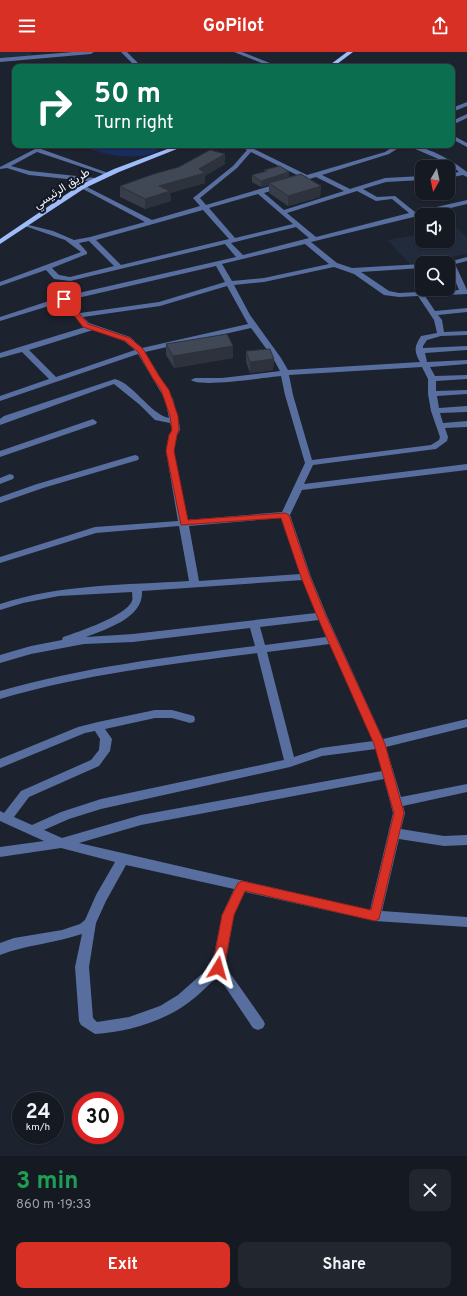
<!DOCTYPE html>
<html lang="en">
<head>
<meta charset="utf-8">
<style>
  :root { --surface:#151a22; --page:#22272f; --text:#f1f3f6; --muted:#9da1a5; --line:#343840; --accent:#d93025 }
  body { margin:0; font-family:Overpass,Vazirmatn,sans-serif; background:var(--page); color:var(--text); height:100vh; display:flex; flex-direction:column; font-size:15px; white-space:nowrap }
  * { box-sizing:border-box; margin:0 }
  p { font-size:13px; color:var(--muted) }
  .icon { flex:none; width:22px; height:22px; fill:none; stroke:currentColor; stroke-width:2; stroke-linecap:round; stroke-linejoin:round }
  .map { position:relative; height:1104px; overflow:hidden }
  .details { display:flex; flex-direction:column; background:var(--surface); flex:1 }
  .details>* { flex:none }
  .top-card { position:absolute; left:12px; top:12px; width:443px; height:84px; border-radius:8px; box-shadow:0 1px 3px #0004,0 0 0 1px var(--line); background:#0b6e4f; color:#fff; overflow:hidden }
  .needle { width:26px; rotate:189deg }
  .fabs { position:absolute; left:415px; top:108px; display:grid; gap:8px }
  .fabs a { display:grid; place-items:center; width:40px; height:40px; border-radius:8px; background:var(--surface); box-shadow:0 1px 3px #0004,0 0 0 1px var(--line); font-size:20px }
  .speed { position:absolute; left:12px; top:1040px; display:flex; gap:8px; font-size:20px; font-weight:700; text-align:center }
  .speed>* { display:grid; place-content:center; width:52px; height:52px; border-radius:50%; background:var(--surface); box-shadow:0 1px 3px #0004,0 0 0 1px var(--line); line-height:1 }
  .speed small { font-size:10px; font-weight:400 }
  .speed .limit { border:6px solid #d22; background:#fff; color:#111 }
  .pin { position:absolute; display:grid; place-items:center; width:34px; height:34px; color:#fff; margin:-17px; border-radius:8px; box-shadow:0 2px 6px #0006 }
  .me { position:absolute; width:44px; margin:-22px; rotate:8deg; stroke-linejoin:round; filter:drop-shadow(0 0 3px #0008) }
  .turn { display:flex; align-items:center; gap:14px; height:84px; padding:0 16px; font-size:18px }
  .turn .icon { width:52px; height:52px; stroke-width:2.5 }
  .turn b { display:block; font-size:28px; line-height:34px }
  .round { display:grid; place-items:center; flex:none; width:42px; height:42px; border-radius:8px; background:var(--page) }
  .overview { display:flex; align-items:center; justify-content:space-between; height:68px; padding:0 16px }
  h1 { font-size:24px; font-weight:700; line-height:30px; color:#1e9e55 }
  .cta { display:flex; gap:8px; margin-top:auto; padding:8px 16px }
  .cta a { flex:1; height:46px; border-radius:8px; background:var(--accent); color:#fff; font-size:16px; font-weight:700; line-height:46px; text-align:center }
  .cta a+a { background:var(--page); color:var(--text) }
  header { display:flex; justify-content:space-between; align-items:center; height:52px; padding:0 16px; background:var(--accent); color:#fff; font-size:18px; font-weight:700 }
  .map>svg:first-child { display:block }
  .built { fill:#222b3c }
  .green { fill:#182d5e }
  .lines { fill:none; stroke-linecap:round; stroke-linejoin:round }
  .street { fill:#576e9f; fill-rule:evenodd }
  .primary { fill:#9fbcfa; fill-rule:evenodd }
  .wall { fill:#373d49 }
  .shaded-wall { fill:#2d323c }
  .building { fill:#404755; stroke:#2d323c }
  .route { fill:#d93025; stroke:#8d1f18 }
  .labels { text-anchor:middle; dominant-baseline:central; stroke-width:4; stroke-linejoin:round; paint-order:stroke }
  .far-street-label { font-size:12px; fill:#eff3fc; stroke:#131924 }
</style>
</head>
<body>
<header><svg class="icon" aria-label="menu" viewBox="0 0 24 24"><path d="M4 6h16M4 12h16M4 18h16"/></svg>GoPilot<svg class="icon" aria-label="share" viewBox="0 0 24 24"><path d="M12 15V3M7 8l5-5 5 5M5 13v7h14v-7"/></svg></header>
<div class="map">
<svg width="467" height="1104" viewBox="0 0 467 1104">
  <rect width="100%" height="100%" fill="#1c222e"/>
  <path class="built" d="M0,0H31V4L0,5Z
    M457,176L467,185V202L410,212L387,188L422,182V189H448V177Z"/>
  <path class="green" d="M79,93H149L159,99C133,110 104,103 79,93Z"/>
  <g class="lines">
    <path class="street" d="M73,0H94L91,2L0,10V6Z
      M121,0H127L142,15H136Z
      M234,0H242L280,15H272Z
      M467,50V54L452,60V56Z
      M467,62V66L452,73V69Z
      M452,83L467,91V95L452,87Z
      M39,93L44,94L41,97L111,122L106,123L37,100L11,114L30,119L95,126L98,128L95,130L29,123L7,116L0,117V115L35,97Z
      M238,93H246L307,123L385,100L396,93H403L389,102L322,123L350,137L385,126L422,124V128L386,130L363,137L377,145L395,144L415,160L467,148V152L311,190L337,211L352,216L422,212V216L361,220L389,239L399,241L459,238L448,211H445L467,205V209L455,212L467,238V242L425,244L435,259L467,256V260L438,263L442,268L444,280L467,279V283L441,284L427,288L423,294V296L467,294V298L425,301L427,310L467,308V312L430,315L435,324L467,323V327L436,329V339L467,338V342L437,344L439,356L467,354V360L440,361L443,371L467,369V375L445,376L448,385L447,389L436,397L313,413L304,432L467,412V418L302,438L290,463L311,525L327,564L383,687L467,667V675L386,695L401,745L467,732V740L403,754L405,761L401,777L444,784L467,783V793L444,794L399,787L382,859L467,865V875L375,869L245,840L234,863L225,914L263,968L265,972L263,976L258,978L253,976L218,924C208,933 199,943 188,951C162,970 127,980 95,982L81,973L79,969L75,915L82,882C55,891 26,893 0,903V891L14,886L62,878L80,872L85,868L96,843L115,810L61,796L0,805V795L44,789L0,769V759L4,761L21,739L91,708L99,698L100,687L95,679L85,681L0,716V707L78,675L98,670L155,658H172L194,664L195,667L194,670L190,671L172,666H155L105,677L112,687L110,699L99,714L29,745L14,765L32,773L61,760L101,747L284,708L257,601C171,612 83,622 0,647V639C83,615 169,605 255,594L250,576L133,590L84,592L31,602L0,611V603L31,594L62,588L63,585C78,580 126,564 132,549C133,546 132,542 132,540L59,544L23,551L0,558V552C61,532 126,533 189,529L179,474L96,481L0,511V505L95,475L178,469L166,399L169,383L172,378L170,371L155,368L140,353L114,332L0,373V367L4,364L115,327C134,332 150,362 169,366L165,347L138,302L0,349V344L49,327L22,300L0,306V301L85,275L62,250L0,269V265L61,245L236,205L225,192L70,229L54,227L46,218L0,234V230L81,200L65,188L25,174V172L53,179L74,188L90,185L145,170L81,136V134H85L152,168L200,154L193,146L233,114L247,98ZM251,100L301,125L206,153L200,146L237,116ZM316,125L344,139L284,158L264,141ZM357,139L376,149L392,147L409,161L316,185L287,161ZM258,142L293,172L235,186L209,156ZM203,158L229,187L121,213L96,188ZM296,175L309,186L243,203L231,191ZM89,189L114,214L70,225L59,223L52,216L87,202V200L79,191ZM305,192L329,212L264,226L232,229L222,212ZM216,214L225,230L159,250L80,261L69,248ZM334,215L354,222L384,243L399,245L418,244L434,268L437,281L421,284C414,295 414,299 420,310L288,318L281,306L250,263L234,233L264,230ZM227,234L248,272L142,296L130,285L89,271L83,265L160,254ZM251,276L273,306L280,319L222,326H195L191,328C200,336 267,325 281,324L285,343L305,411L282,460L187,468L174,399L177,383L180,378L179,370L173,347L145,300ZM93,278L124,289L135,298L56,325L29,298ZM422,315L428,327V342L431,359L440,385L439,388L431,393L312,408L293,343L289,323ZM281,466L300,522L199,529L189,474ZM303,528L316,561L133,582L86,585C106,577 144,566 142,539ZM319,568L326,585L265,593L260,575ZM330,592L373,689L321,696L294,705L267,600ZM376,697L382,719L141,763L62,786L44,778L69,767L101,757L290,715L322,704ZM384,727L393,761L370,858L79,791L141,773ZM126,813L234,837L222,863L212,913L178,943L160,954L129,965L97,970L93,966L89,915L96,871L106,849Z
      M406,93C425,93 452,108 467,120V125L463,123L448,126V122L459,120L450,112Z
      M93,367L97,370L96,372L0,405V399Z
      M135,403L138,404L139,406L138,408L43,436L0,451V445L37,432Z
      M10,422L13,423L14,425L13,427L0,432V426Z"/>
    <path class="primary" d="M347,0H353L333,15H327Z
      M178,93H187L119,120L85,136L0,192V187L80,133L114,117Z"/>
  </g>
  <path class="wall" d="M225,112L205,124V131L170,141L171,149L145,157L120,145V134Z
    M264,118L321,134L320,145L288,154L269,141V133L261,135L252,130V123L264,120Z
    M166,292L233,306L174,316L166,303Z
    M246,299L274,307L273,318L250,321L246,310Z"/>
  <path class="shaded-wall" d="M225,102V112L205,124V131L170,141L171,149L145,157V147L159,134L199,117Z
    M289,120V127L269,131V133L261,135V129Z
    M321,134L320,145L288,154V144Z
    M233,294V306L174,316L173,304Z
    M274,307L273,318L250,321V310Z"/>
  <path class="building" d="M210,98L225,102L199,117L205,121L159,134L170,139L145,147L120,134L154,122L179,115Z
    M280,114L289,120L261,129L252,123L267,119L264,118Z
    M301,122L321,134L288,144L269,131Z
    M227,282L233,294L173,304L166,292Z
    M270,297L274,307L250,310L246,299Z"/>
  <path class="route" d="M62,245H66L88,272L130,286L143,297L159,324L169,338L178,364L179,378L177,383L174,399L188,468L285,461L289,463L310,525L326,564L385,692L404,761L379,867L375,869L245,839L234,863L224,916L222,920L218,921L213,920L212,916L222,863L238,831L242,829L371,858L394,761L374,692L317,564L301,525L281,466L181,473L166,399L169,383L172,378L170,364L161,338L152,325L138,300L125,289L83,275L62,248Z"/>
  <g class="labels">
    <g class="far-street-label">
      <text transform="translate(62 137) rotate(-33)">طريق الرئيسي</text>
    </g>
  </g>
</svg>
<div class="fabs">
<a><svg class="needle" viewBox="-14 -14 28 28"><path d="M0-13l5 13h-10z" fill="#e53935"/><path d="M0 13l5-13h-10z" fill="#9da1a5"/></svg></a>
<a><svg class="icon" aria-label="sound" viewBox="0 0 24 24"><path d="M4 9h4l5-4v14l-5-4H4zM17 9q2 3 0 6"/></svg></a>
<a><svg class="icon" aria-label="search" viewBox="0 0 24 24"><circle cx="10" cy="10" r="6"/><path d="M15 15l6 6"/></svg></a>
</div>
<div class="speed"><div>24<small>km/h</small></div><div class="limit">30</div></div>
<div class="pin" style="left:64px;top:247px;background:#d93025"><svg class="icon" aria-label="arrive" viewBox="0 0 24 24"><path d="M6 21V4h12l-3 4 3 4H6"/></svg></div>
<svg class="me" style="left:218px;top:916px" viewBox="-20 -20 40 40"><path d="M0-17L14 15 0 8-14 15z" fill="#d93025" stroke="#fff" stroke-width="4"/></svg>
<div class="top-card">
<div class="turn"><svg class="icon" aria-label="right" viewBox="0 0 24 24"><path d="M7 20v-9h11M14 6l5 5-5 5"/></svg><div><b>50 m</b>Turn right</div></div>
</div>
</div>
<section class="details">
<div class="overview"><div><h1>3 min</h1><p>860 m · 19:33</p></div><a class="round"><svg class="icon" aria-label="close" viewBox="0 0 24 24"><path d="M6 6l12 12M18 6L6 18"/></svg></a></div>
<div class="cta"><a>Exit</a><a>Share</a></div>
</section>
</body>
</html>
